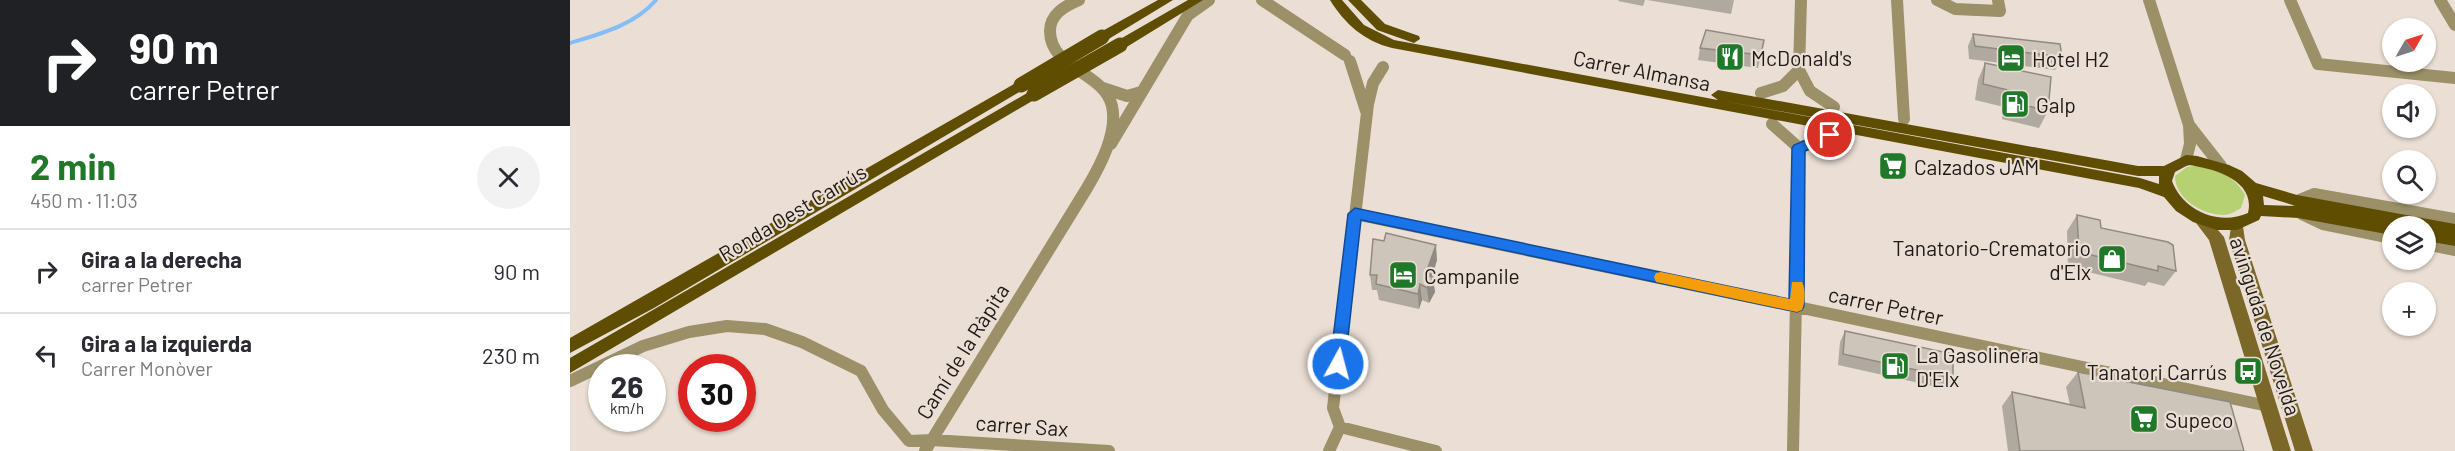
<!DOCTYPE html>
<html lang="es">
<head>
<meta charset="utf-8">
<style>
  :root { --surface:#fff; --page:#f2f2f3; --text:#2b2b33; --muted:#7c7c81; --line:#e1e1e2; --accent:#1f7928 }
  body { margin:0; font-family:Barlow,sans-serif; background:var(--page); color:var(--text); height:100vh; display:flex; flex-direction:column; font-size:22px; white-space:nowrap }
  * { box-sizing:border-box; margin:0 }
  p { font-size:20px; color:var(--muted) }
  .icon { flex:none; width:33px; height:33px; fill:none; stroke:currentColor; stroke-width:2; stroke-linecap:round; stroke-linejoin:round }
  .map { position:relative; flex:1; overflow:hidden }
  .drawer { display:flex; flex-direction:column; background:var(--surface); width:570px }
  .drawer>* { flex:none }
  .banner { background:#202124; color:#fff; overflow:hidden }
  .needle { width:39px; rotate:51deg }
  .fabs { position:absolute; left:1812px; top:18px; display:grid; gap:12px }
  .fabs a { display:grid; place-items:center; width:54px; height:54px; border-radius:50%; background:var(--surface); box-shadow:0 2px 4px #0004; font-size:30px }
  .speed { position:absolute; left:18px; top:354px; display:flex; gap:12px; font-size:30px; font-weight:700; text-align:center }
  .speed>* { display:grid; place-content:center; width:78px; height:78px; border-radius:50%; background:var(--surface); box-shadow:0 2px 4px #0004; line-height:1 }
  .speed small { font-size:15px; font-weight:400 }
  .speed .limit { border:9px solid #d22; background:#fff; color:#111 }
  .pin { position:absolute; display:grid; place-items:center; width:51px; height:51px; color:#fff; margin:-26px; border:3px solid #fff; border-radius:50%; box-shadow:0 2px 6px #0007 }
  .me { position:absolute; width:66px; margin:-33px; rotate:7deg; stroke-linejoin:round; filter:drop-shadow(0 0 4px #0008) }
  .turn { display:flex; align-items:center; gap:21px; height:126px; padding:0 30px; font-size:27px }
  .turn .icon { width:78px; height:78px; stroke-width:2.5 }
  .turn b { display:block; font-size:42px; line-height:51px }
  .round { display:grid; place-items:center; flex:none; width:63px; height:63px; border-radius:32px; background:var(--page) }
  .overview { display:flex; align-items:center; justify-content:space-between; height:102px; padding:0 30px }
  h1 { font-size:36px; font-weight:700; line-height:45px; color:var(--accent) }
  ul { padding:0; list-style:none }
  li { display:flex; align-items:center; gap:18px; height:84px; padding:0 30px; border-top:2px solid var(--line) }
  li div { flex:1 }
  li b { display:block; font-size:22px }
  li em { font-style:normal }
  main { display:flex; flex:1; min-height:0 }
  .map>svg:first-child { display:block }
  .green { fill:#b6d171 }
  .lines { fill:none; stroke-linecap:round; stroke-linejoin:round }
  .stream { stroke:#83bef7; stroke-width:4 }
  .minor { stroke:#9c9068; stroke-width:12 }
  .secondary { fill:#7b6828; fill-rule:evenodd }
  .primary { fill:#5f4d02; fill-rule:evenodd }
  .primary-bridge { stroke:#5f4d02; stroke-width:15 }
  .wall { fill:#b0a99f }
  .shaded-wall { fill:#908a82 }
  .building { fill:#cdc5b9; stroke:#908a82; stroke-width:1.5 }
  .route { fill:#1a73e8; stroke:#114b97; stroke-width:1.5 }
  .slow { fill:#f59e0b }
  .labels { text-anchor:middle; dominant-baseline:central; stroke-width:4.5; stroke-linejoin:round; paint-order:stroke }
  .poi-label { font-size:21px; fill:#1e1916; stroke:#ebdfd5; text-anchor:start }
  .street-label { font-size:21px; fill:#1e1916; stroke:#ebdfd5 }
</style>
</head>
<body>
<main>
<section class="drawer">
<div class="banner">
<div class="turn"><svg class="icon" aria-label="right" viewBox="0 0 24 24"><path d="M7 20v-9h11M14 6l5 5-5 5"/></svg><div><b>90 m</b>carrer Petrer</div></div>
</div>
<div class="overview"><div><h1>2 min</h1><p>450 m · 11:03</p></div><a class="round"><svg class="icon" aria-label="close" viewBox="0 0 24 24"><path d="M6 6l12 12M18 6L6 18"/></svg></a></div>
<ul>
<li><svg class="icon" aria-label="right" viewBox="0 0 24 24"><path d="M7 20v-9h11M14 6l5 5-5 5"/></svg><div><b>Gira a la derecha</b><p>carrer Petrer</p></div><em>90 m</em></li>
<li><svg class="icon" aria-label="left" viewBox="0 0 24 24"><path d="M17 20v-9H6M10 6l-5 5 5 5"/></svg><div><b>Gira a la izquierda</b><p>Carrer Monòver</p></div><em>230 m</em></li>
</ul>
</section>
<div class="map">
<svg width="1885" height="451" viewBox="0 0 1885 451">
  <rect width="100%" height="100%" fill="#ebdfd5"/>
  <path class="green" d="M1626,166C1646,168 1665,176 1675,195L1671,208C1666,211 1660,215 1654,215C1633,215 1605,199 1605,176L1617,167Z"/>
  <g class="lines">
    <path class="stream" d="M0,43C30,34 65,25 86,0"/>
    <path class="minor" d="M692,0L775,55
      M1231,0L1229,70L1240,91L1264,107
      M1327,0L1334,119
      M1367,0L1385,9L1430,11L1428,0
      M1579,0L1619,125L1620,144L1616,160
      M1720,0L1748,64L1885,78
      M1870,0L1885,25
      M780,61L796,111
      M533,88L557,96L571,92
      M1191,93L1213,86L1229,70
      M1202,124L1229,148L1223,451
      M1619,125L1651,166
      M541,144L618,15L639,0
      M1229,148L1260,135
      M1727,201L1744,194L1885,219
      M785,214L1698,406
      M1732,214L1753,224L1822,238
      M1856,244L1885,250
      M0,381L73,346L119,332L157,326L195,329L232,342L291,371L313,410L339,441L362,440L539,451
      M770,427L763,408L798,104L803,83L813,67
      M355,451L517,188C530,166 548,133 542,106C534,72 480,69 480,31C480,14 495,6 509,0
      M759,451L770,427L866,451"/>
    <path class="secondary" d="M1630,213L1635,215L1654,237L1721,451H1703L1639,240L1623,219L1625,215Z
      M1667,218L1672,220L1675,240L1743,451H1725L1659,240L1662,220Z"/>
    <path class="primary" d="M588,0H603L537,40H527L526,37L527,34Z
      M618,0H633L555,48H545L544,45L545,42Z
      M760,0H772L794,25L824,40L1570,178L1589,184V176H1568L1148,100L1141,95L1148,90L1568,166H1594L1616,155L1627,156L1659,165L1672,171L1686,183L1727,195L1885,224V246L1856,241V226H1822V235L1728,218L1691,216L1689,220L1667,230H1647L1623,222L1606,211L1594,197L1569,188L822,48C794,41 775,24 760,0ZM1618,165C1643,168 1686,180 1678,213C1649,226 1613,211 1602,181L1605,172ZM1693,196L1726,206L1694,205Z
      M778,0H791L815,24L849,36L850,39L844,43L807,30Z
      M451,80L458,85L456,88L84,308L0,353V338Z
      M464,89L471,94L469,97L0,373V358Z"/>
    <path class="primary-bridge" d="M451,85L532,37
      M464,94L550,45"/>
  </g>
  <path class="wall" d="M1049,0H1075L1073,6L1048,1Z
    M1077,0H1164L1161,14Z
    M1403,34L1492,57L1485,70L1399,59L1398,46Z
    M1130,48L1191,55L1188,68L1128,60Z
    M1415,63L1478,111L1469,128L1432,119L1434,107L1405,100L1408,80Z
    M1507,215L1531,228L1606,271L1594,286L1578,282L1575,286L1498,267L1497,231Z
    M814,241L867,260L862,277L865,292L859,303L852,300L849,309L809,300L807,290H802L800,275Z
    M1275,331L1383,378L1376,389L1268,365L1270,342Z
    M1508,372L1674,451H1438L1432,406L1442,392L1500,405L1496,387Z"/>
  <path class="shaded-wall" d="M866,245L867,260L860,283L863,277L865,292L859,303L855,276Z
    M850,284L852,300L849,309L848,294Z"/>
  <path class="building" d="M1136,30L1194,40L1191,55L1130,48Z
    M1403,34L1490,44L1492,57L1405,46Z
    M1415,63L1481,77L1478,111L1441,102L1442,91L1413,84Z
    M1507,215L1530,220L1531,228L1598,242L1603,245L1606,271L1588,266V271L1509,252Z
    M816,233L866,245L855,276L863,277L857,288L850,284L848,294L806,284L807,275H800L803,239L814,241Z
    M1275,331L1383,354V378L1273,354Z
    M1508,372L1660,402L1674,451H1450L1442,392L1515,408Z"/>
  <path class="route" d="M1260,130L1266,135L1264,138L1235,151L1234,306L1232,310L1227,312L791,220L775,364L773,369L768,371L762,369L760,364L778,214L785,208L1219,299L1222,148L1224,145Z"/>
  <path class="slow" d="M1091,272L1220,299L1222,282H1232C1236,289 1235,303 1232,310L1227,312L1091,283L1086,282L1084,277L1086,273Z"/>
  <defs>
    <g id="restaurant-square" transform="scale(1.5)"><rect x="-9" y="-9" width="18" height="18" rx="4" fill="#1f7928" stroke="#ebdfd5"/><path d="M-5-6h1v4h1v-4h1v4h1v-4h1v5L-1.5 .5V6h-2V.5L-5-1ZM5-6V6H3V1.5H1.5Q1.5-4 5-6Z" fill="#fff"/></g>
    <g id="hotel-square" transform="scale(1.5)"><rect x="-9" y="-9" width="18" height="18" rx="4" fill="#1f7928" stroke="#ebdfd5"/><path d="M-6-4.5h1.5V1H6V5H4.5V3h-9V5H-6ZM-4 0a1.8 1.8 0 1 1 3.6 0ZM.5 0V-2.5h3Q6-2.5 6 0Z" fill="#fff"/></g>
    <g id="fuel-square" transform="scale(1.5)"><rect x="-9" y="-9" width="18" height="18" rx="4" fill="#1f7928" stroke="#ebdfd5"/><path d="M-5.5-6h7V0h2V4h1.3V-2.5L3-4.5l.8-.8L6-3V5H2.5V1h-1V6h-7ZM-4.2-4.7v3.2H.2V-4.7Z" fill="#fff"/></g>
    <g id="supermarket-square" transform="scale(1.5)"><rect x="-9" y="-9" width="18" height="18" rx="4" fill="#1f7928" stroke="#ebdfd5"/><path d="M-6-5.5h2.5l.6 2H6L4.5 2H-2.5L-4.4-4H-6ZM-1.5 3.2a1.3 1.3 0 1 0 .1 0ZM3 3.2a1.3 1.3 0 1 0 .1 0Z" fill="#fff"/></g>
    <g id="shop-square" transform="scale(1.5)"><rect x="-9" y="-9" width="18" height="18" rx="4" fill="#1f7928" stroke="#ebdfd5"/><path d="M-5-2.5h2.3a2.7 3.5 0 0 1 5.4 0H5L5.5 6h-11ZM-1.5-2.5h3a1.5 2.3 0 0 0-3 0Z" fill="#fff"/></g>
    <g id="bus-square" transform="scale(1.5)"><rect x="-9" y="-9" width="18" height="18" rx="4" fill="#1f7928" stroke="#ebdfd5"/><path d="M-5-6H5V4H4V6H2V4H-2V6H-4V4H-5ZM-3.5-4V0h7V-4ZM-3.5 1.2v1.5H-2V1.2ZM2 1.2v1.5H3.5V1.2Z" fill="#fff"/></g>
  </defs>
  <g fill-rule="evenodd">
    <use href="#restaurant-square" x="1160" y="57"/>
    <use href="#hotel-square" x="1441" y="58"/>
    <use href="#fuel-square" x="1445" y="104"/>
    <use href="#supermarket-square" x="1323" y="166"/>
    <use href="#shop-square" x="1542" y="259"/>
    <use href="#hotel-square" x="833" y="275"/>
    <use href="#fuel-square" x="1325" y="366"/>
    <use href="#bus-square" x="1678" y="371"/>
    <use href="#supermarket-square" x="1574" y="419"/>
  </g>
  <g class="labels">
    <g class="poi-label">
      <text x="1181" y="57">McDonald's</text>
      <text x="1462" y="58">Hotel H2</text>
      <text x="1466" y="104">Galp</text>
      <text x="1344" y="166">Calzados JAM</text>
      <text x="1521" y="247" text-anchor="end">Tanatorio-Crematorio<tspan x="1521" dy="24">d'Elx</tspan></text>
      <text x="854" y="275">Campanile</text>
      <text x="1346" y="354">La Gasolinera<tspan x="1346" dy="24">D'Elx</tspan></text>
      <text x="1657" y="371" text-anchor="end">Tanatori Carrús</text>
      <text x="1595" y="419">Supeco</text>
    </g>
    <g class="street-label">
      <text transform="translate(1072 70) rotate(11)">Carrer Almansa</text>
      <text transform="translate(222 212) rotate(-31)">Ronda Oest Carrús</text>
      <text transform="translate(1316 305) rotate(12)">carrer Petrer</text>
      <text transform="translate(1696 326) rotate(72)">avinguda de Novelda</text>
      <text transform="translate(392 351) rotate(-58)">Camí de la Ràpita</text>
      <text transform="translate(452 425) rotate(4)">carrer Sax</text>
    </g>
  </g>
</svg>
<div class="fabs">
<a><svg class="needle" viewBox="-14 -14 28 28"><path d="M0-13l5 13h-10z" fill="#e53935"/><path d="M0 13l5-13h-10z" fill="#7c7c81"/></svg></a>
<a><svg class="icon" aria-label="sound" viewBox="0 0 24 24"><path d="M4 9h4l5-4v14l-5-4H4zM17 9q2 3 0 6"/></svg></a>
<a><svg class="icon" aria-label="search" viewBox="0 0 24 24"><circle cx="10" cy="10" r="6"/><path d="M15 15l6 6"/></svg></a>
<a><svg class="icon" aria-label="layers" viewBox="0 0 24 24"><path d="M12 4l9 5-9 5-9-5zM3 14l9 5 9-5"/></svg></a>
<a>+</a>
</div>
<div class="speed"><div>26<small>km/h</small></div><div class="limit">30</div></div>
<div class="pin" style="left:1260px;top:135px;background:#d93025"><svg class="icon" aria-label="arrive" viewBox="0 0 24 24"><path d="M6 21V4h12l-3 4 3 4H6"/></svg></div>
<svg class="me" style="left:768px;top:364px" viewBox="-20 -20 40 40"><circle r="17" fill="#1a73e8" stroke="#fff" stroke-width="3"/><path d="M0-11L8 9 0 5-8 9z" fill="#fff"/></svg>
</div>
</main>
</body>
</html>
